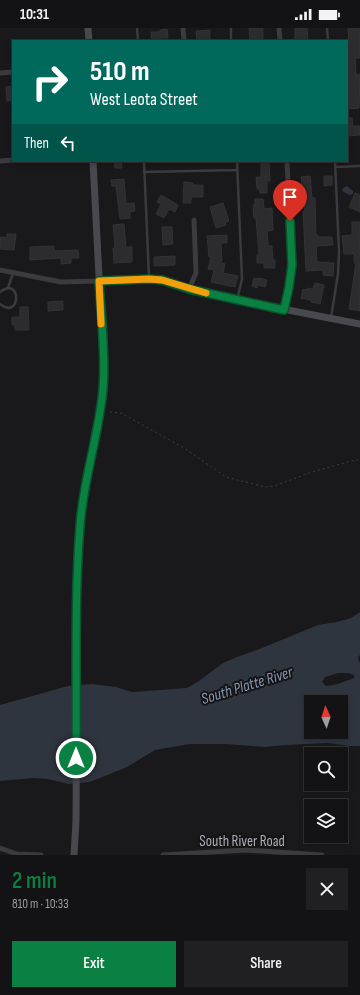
<!DOCTYPE html>
<html lang="en">
<head>
<meta charset="utf-8">
<style>
  :root { --surface:#131214; --page:#202022; --text:#f1f3f6; --muted:#9d9ea0; --line:#323234; --accent:#0b8043 }
  body { margin:0; font-family:"Sofia Sans Condensed",sans-serif; background:var(--page); color:var(--text); height:100vh; display:flex; flex-direction:column; font-size:15px; white-space:nowrap }
  * { box-sizing:border-box; margin:0 }
  p { font-size:13px; color:var(--muted) }
  .icon { flex:none; width:22px; height:22px; fill:none; stroke:currentColor; stroke-width:2; stroke-linecap:round; stroke-linejoin:round }
  .map { position:relative; height:827px; overflow:hidden }
  .panel { display:flex; flex-direction:column; background:var(--surface); flex:1 }
  .panel>* { flex:none }
  .top-card { position:absolute; left:12px; top:12px; width:336px; height:122px; border-radius:0px; box-shadow:0 2px 6px #0003,0 0 0 1px var(--line); background:#00695c; color:#fff; overflow:hidden }
  .needle { width:26px; rotate:357deg }
  .buttons { position:absolute; left:304px; top:667px; display:grid; gap:8px }
  .buttons a { display:grid; place-items:center; width:44px; height:44px; border-radius:0px; background:var(--surface); box-shadow:0 2px 6px #0003,0 0 0 1px var(--line); font-size:20px }
  .pin { position:absolute; display:grid; place-items:center; width:34px; height:34px; color:#fff; margin:-41px -17px; border-radius:50% 50% 50% 0; rotate:-45deg; box-shadow:0 0 4px #0007 }
  .pin .icon { rotate:45deg }
  .me { position:absolute; width:44px; margin:-22px; rotate:0deg; stroke-linejoin:round; filter:drop-shadow(0 0 3px #0008) }
  .turn { display:flex; align-items:center; gap:14px; height:84px; padding:0 12px; font-size:18px }
  .turn .icon { width:52px; height:52px; stroke-width:2.5 }
  .turn b { display:block; font-size:28px; line-height:34px }
  .then { display:flex; align-items:center; height:38px; padding:0 12px; background:#0003; gap:8px; font-size:15px }
  .round { display:grid; place-items:center; flex:none; width:42px; height:42px; border-radius:0px; background:var(--page) }
  .headline { display:flex; align-items:center; justify-content:space-between; height:68px; padding:0 12px }
  h1 { font-size:24px; font-weight:600; line-height:30px; color:var(--accent) }
  .cta { display:flex; gap:8px; margin-top:auto; padding:8px 12px }
  .cta a { flex:1; height:46px; border-radius:0px; background:var(--accent); color:#fff; font-size:16px; font-weight:600; line-height:46px; text-align:center }
  .cta a+a { background:var(--page); color:var(--text) }
  .status { display:flex; justify-content:space-between; align-items:center; height:28px; padding:0 20px; background:var(--surface); direction:ltr }
  .status svg { height:11px; fill:currentColor }
  .map>svg:first-child { display:block }
  .water { fill:#2f353e; fill-rule:evenodd }
  .building { fill:#2c2b2e; stroke:#333336 }
  .lines { fill:none; stroke-linecap:round; stroke-linejoin:round }
  .path { stroke:#404146; stroke-width:1; stroke-dasharray:2 3; stroke-linecap:butt }
  .lane { stroke:#3a3a3f; stroke-width:2.5 }
  .street { stroke:#3a3a3f; stroke-width:5 }
  .secondary { stroke:#48484f; stroke-width:7 }
  .route-casing { stroke:#07532c; stroke-width:10 }
  .route { stroke:#0b8043; stroke-width:7 }
  .slow { stroke:#f59e0b; stroke-width:7 }
  .labels { text-anchor:middle; dominant-baseline:central; stroke-width:4; stroke-linejoin:round; paint-order:stroke }
  .street-label { font-size:15px; fill:#acaeb9; stroke:#141315 }
  .water-label { font-size:16px; font-style:italic; fill:#8596b2; stroke:#141315 }
</style>
</head>
<body>
<div class="status"><b>10:31</b><svg viewBox="0 0 49 12"><path d="M0 12V9h3v3zM5 12V6h3v6zM10 12V3h3v9zM15 12V0h3v12zM26 1h20v11H26zM47 4h2v5h-2z"/></svg></div>
<div class="map">
<svg width="360" height="827" viewBox="0 0 360 827">
  <rect width="100%" height="100%" fill="#19181a"/>
  <path class="water" d="M347,158L353,163V166L348,167V166L342,163L343,160Z
    M360,584V627L358,629L360,636V718H349L328,715L285,717L265,719L225,716H190L155,722L127,739L90,754L68,756L48,751L34,750L0,753V677L68,658L92,656L116,659L132,664L187,660L199,653L223,635L237,629L257,622L318,597L337,594L351,590ZM338,645H348L354,647V650C344,654 336,657 326,658L322,654L325,649ZM311,674H341V704H311Z"/>
  <path class="building" d="M249,0H263V13H250Z
    M295,0H307L308,13H295Z
    M348,0H360V30H355L356,47L360,46L359,80L348,81L347,35H349V22H347V16H349Z
    M167,1L168,10H161V13H152L151,4H160V2Z
    M210,2V13H197L196,3Z
    M13,58V72L7,73L6,59Z
    M347,90H352L353,98H360V107L347,108Z
    M114,133H121L122,140H115Z
    M261,133H269L270,153H267V165H260L259,161H257L256,149H261Z
    M310,148L312,170H315L316,207H318V209H332L333,217L316,218L317,234L334,235L333,248L323,247V242L306,243L303,183H305L301,149Z
    M324,148H332V157L324,158Z
    M124,151L126,176L134,175L135,183L130,184V190L120,191L116,158H112L111,152Z
    M184,154L193,155V157H203V169H191V175H183Z
    M355,165L360,167V184L349,179Z
    M161,167L178,177L175,184L169,181L164,190L156,186L161,176L157,174Z
    M255,171H263L264,181L272,180L273,202L267,203L268,218H272L273,232H275V240H264V235H257V227L259,226L256,190H254L253,177H255Z
    M223,175L229,193L225,194L226,197L216,200L210,179Z
    M352,194H360V283L349,281L356,235H354V226H344L342,208L352,207Z
    M124,196L126,219H132V234L114,235L113,220H115L113,197Z
    M162,199H172L173,216L163,217Z
    M7,206H16L14,222L0,221V209L7,210Z
    M227,207V215H221L222,235L225,236L223,245L238,248L235,259L211,254L214,242L208,241L211,229H209L207,208Z
    M54,218V223L78,222L79,230H71V235L61,236V230L30,232V219Z
    M175,228V237L154,238V229Z
    M254,250L259,251V250L267,252L265,259L258,257L257,260L252,258Z
    M315,255L324,257L320,276L311,274V272L301,270L303,261L307,262L308,260L313,261Z
    M63,273V282L48,283V274Z
    M20,279H28L29,302H15V297H12V289H20Z"/>
  <g class="lines">
    <path class="path" d="M110,384L121,385L184,420L226,449L265,459L274,458L312,444L355,432H360"/>
    <path class="lane" d="M137,0L138,13
      M231,0V13
      M327,0L328,13
      M144,133L149,250
      M237,133L242,251L237,272
      M335,139L360,138
      M144,144L237,142
      M8,260L13,245
      M0,264C22,247 21,293 0,276
      M331,290L338,246L339,224L335,133"/>
    <path class="street" d="M183,0L184,13
      M279,0L280,13
      M0,45L13,44
      M0,133L13,132
      M0,242L61,254L99,253
      M189,261L196,245L194,192
      M284,282L289,259L292,237L287,133
      M0,820L17,826L41,827
      M163,827L245,822L322,827"/>
    <path class="secondary" d="M88,0L89,13
      M99,253L149,251L162,252L189,261L237,272L360,296
      M74,827L76,793C76,734 77,675 77,617C77,577 76,536 80,496C85,445 102,395 104,344L93,133"/>
  </g>
  <g class="lines">
    <g class="route-casing">
      <path id="route" d="M76,730C77,653 74,575 80,498C83,452 99,407 103,361C106,327 101,287 99,253L149,251L162,252L189,261L284,282L289,259L292,237L290,193"/>
    </g>
    <use href="#route" class="route"/>
    <path class="slow" d="M101,296L99,253L149,251L162,252L206,265"/>
  </g>
  <g class="labels">
    <g class="street-label">
      <text x="242" y="813">South River Road</text>
    </g>
    <g class="water-label">
      <text transform="translate(247 658) rotate(-17)">South Platte River</text>
    </g>
  </g>
</svg>
<div class="buttons">
<a><svg class="needle" viewBox="-14 -14 28 28"><path d="M0-13l5 13h-10z" fill="#e53935"/><path d="M0 13l5-13h-10z" fill="#9d9ea0"/></svg></a>
<a><svg class="icon" aria-label="search" viewBox="0 0 24 24"><circle cx="10" cy="10" r="6"/><path d="M15 15l6 6"/></svg></a>
<a><svg class="icon" aria-label="layers" viewBox="0 0 24 24"><path d="M12 4l9 5-9 5-9-5zM3 14l9 5 9-5"/></svg></a>
</div>
<div class="pin" style="left:290px;top:193px;background:#d93025"><svg class="icon" aria-label="arrive" viewBox="0 0 24 24"><path d="M6 21V4h12l-3 4 3 4H6"/></svg></div>
<svg class="me" style="left:76px;top:730px" viewBox="-20 -20 40 40"><circle r="17" fill="#0b8043" stroke="#fff" stroke-width="3"/><path d="M0-11L8 9 0 5-8 9z" fill="#fff"/></svg>
<div class="top-card">
<div class="turn"><svg class="icon" aria-label="right" viewBox="0 0 24 24"><path d="M7 20v-9h11M14 6l5 5-5 5"/></svg><div><b>510 m</b>West Leota Street</div></div>
<div class="then">Then<svg class="icon" aria-label="left" viewBox="0 0 24 24"><path d="M17 20v-9H6M10 6l-5 5 5 5"/></svg></div>
</div>
</div>
<section class="panel">
<div class="headline"><div><h1>2 min</h1><p>810 m · 10:33</p></div><a class="round"><svg class="icon" aria-label="close" viewBox="0 0 24 24"><path d="M6 6l12 12M18 6L6 18"/></svg></a></div>
<div class="cta"><a>Exit</a><a>Share</a></div>
</section>
</body>
</html>
